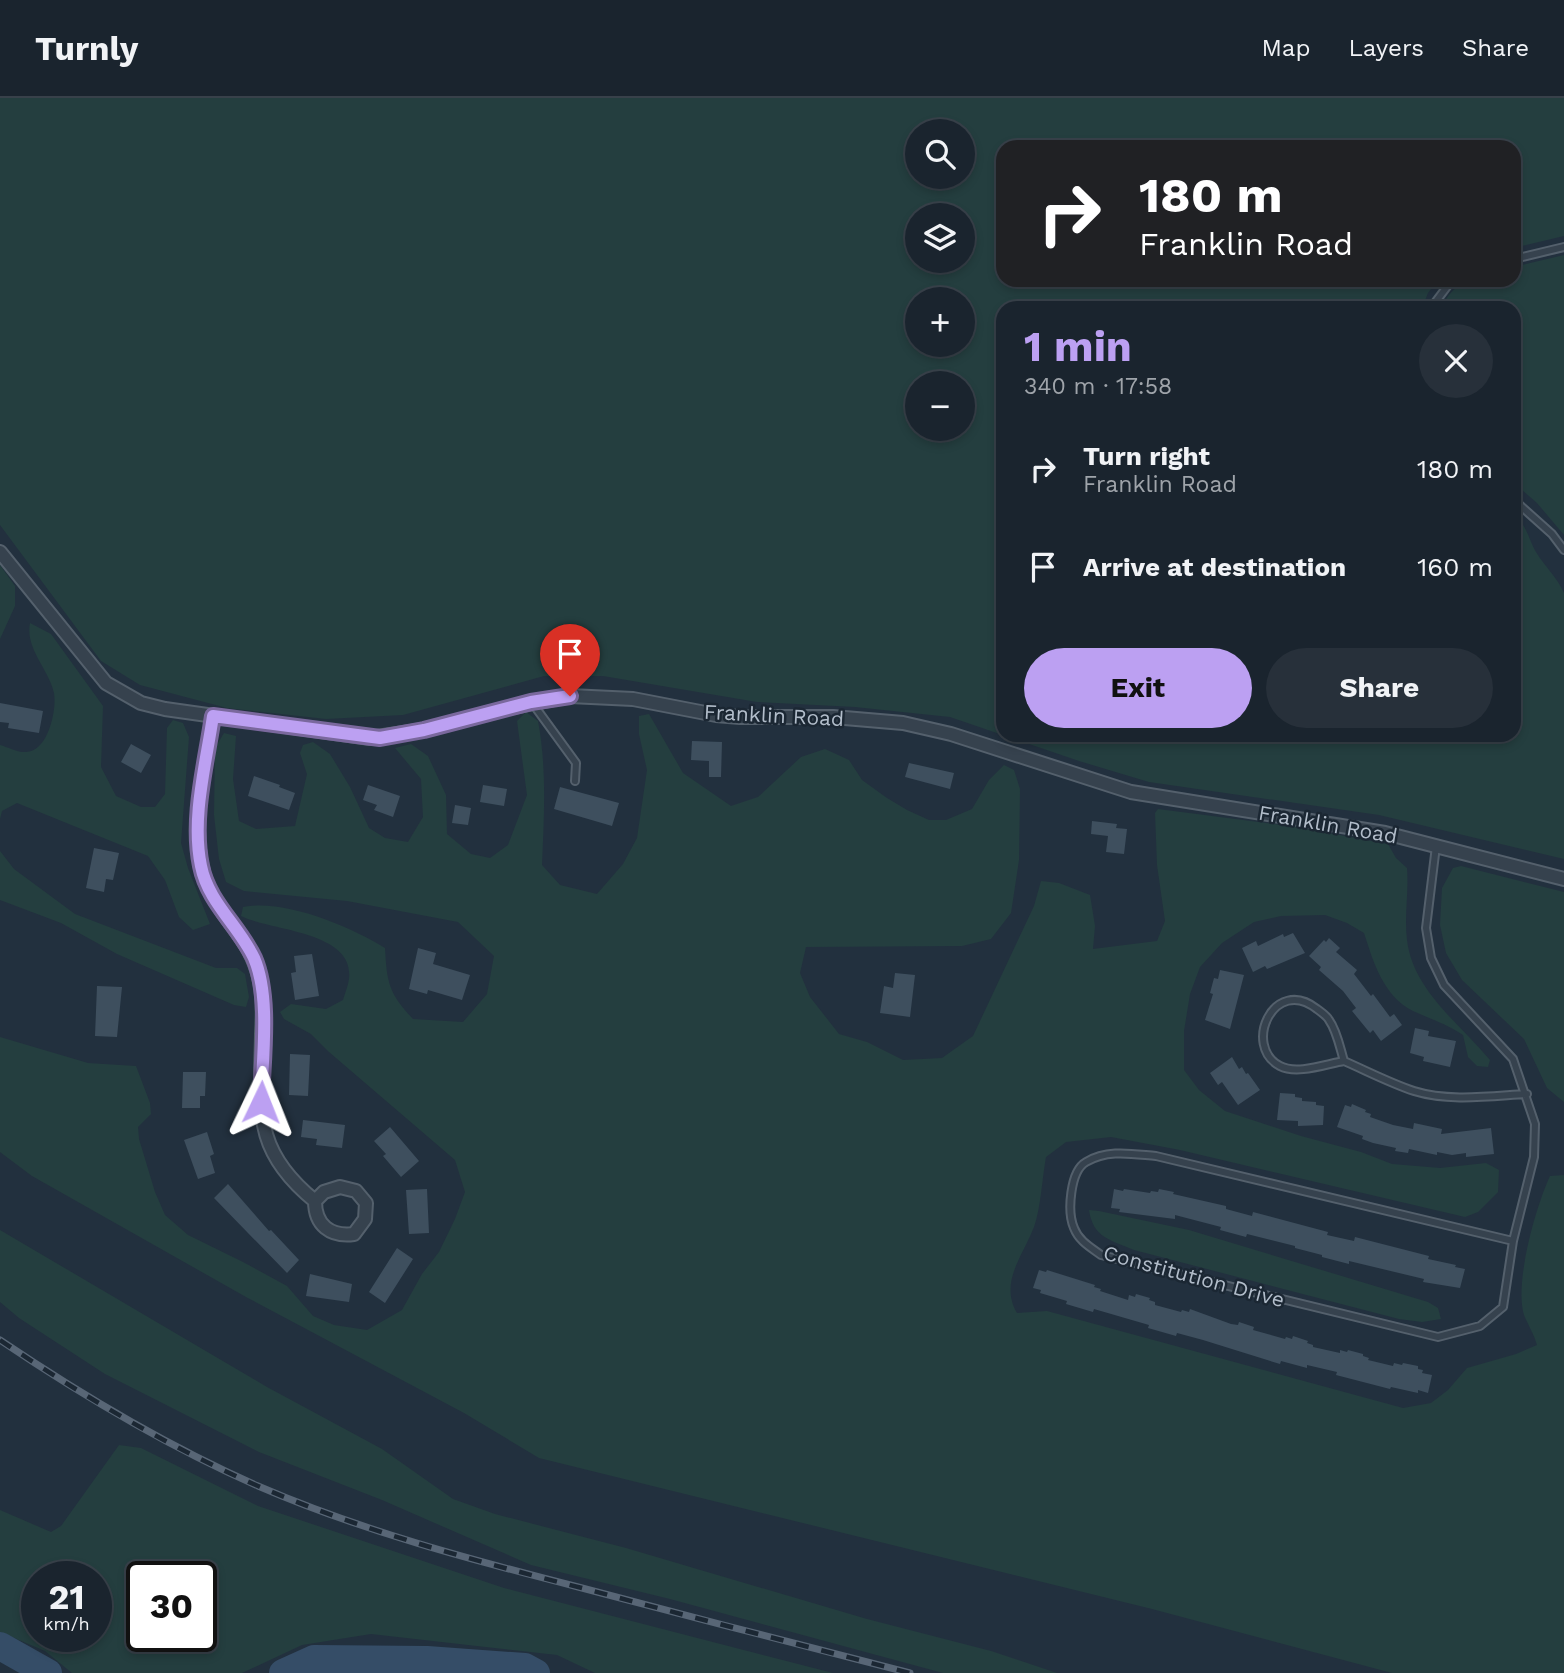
<!DOCTYPE html>
<html lang="en">
<head>
<meta charset="utf-8">
<style>
  :root { --surface:#1a242e; --page:#27303a; --text:#f1f3f6; --muted:#9fa4aa; --line:#38414a; --accent:#bca0f2 }
  body { margin:0; font-family:"Work Sans",sans-serif; background:var(--page); color:var(--text); height:100vh; display:flex; flex-direction:column; font-size:26px; white-space:nowrap }
  * { box-sizing:border-box; margin:0 }
  p { font-size:23px; color:var(--muted) }
  .icon { flex:none; width:38px; height:38px; fill:none; stroke:currentColor; stroke-width:2; stroke-linecap:round; stroke-linejoin:round }
  .map { position:relative; flex:1; overflow:hidden }
  .drawer { position:absolute; left:996px; top:203px; width:525px; height:441px; display:flex; flex-direction:column; background:var(--surface); border-radius:21px; box-shadow:0 4px 10px #0003,0 0 0 2px var(--line) }
  .drawer>* { flex:none }
  .banner { position:absolute; left:996px; top:42px; width:525px; height:147px; border-radius:21px; box-shadow:0 4px 10px #0003,0 0 0 2px var(--line); background:#202124; color:#fff; overflow:hidden }
  .controls { position:absolute; left:905px; top:21px; display:grid; gap:14px }
  .controls a { display:grid; place-items:center; width:70px; height:70px; border-radius:50%; background:var(--surface); box-shadow:0 4px 10px #0003,0 0 0 2px var(--line); font-size:35px }
  .speed { position:absolute; left:21px; top:1463px; display:flex; gap:14px; font-size:35px; font-weight:700; text-align:center }
  .speed>* { display:grid; place-content:center; width:91px; height:91px; border-radius:50%; background:var(--surface); box-shadow:0 4px 10px #0003,0 0 0 2px var(--line); line-height:1 }
  .speed small { font-size:18px; font-weight:400 }
  .speed .limit { border:4px solid #111; border-radius:10px; background:#fff; color:#111 }
  .pin { position:absolute; display:grid; place-items:center; width:60px; height:60px; color:#fff; margin:-72px -30px; border-radius:50% 50% 50% 0; rotate:-45deg; box-shadow:0 0 7px #0007 }
  .pin .icon { rotate:45deg }
  .me { position:absolute; width:77px; margin:-38px; rotate:2deg; stroke-linejoin:round; filter:drop-shadow(0 0 5px #0008) }
  .turn { display:flex; align-items:center; gap:24px; height:147px; padding:0 28px; font-size:32px }
  .turn .icon { width:91px; height:91px; stroke-width:2.5 }
  .turn b { display:block; font-size:49px; line-height:60px }
  .round { display:grid; place-items:center; flex:none; width:74px; height:74px; border-radius:37px; background:var(--page) }
  .headline { display:flex; align-items:center; justify-content:space-between; height:119px; padding:0 28px }
  h1 { font-size:42px; font-weight:700; line-height:52px; color:var(--accent) }
  .button { display:flex; gap:14px; margin-top:auto; padding:14px 28px }
  .button a { flex:1; height:80px; border-radius:42px; background:var(--accent); color:#111; font-size:28px; font-weight:700; line-height:80px; text-align:center }
  .button a+a { background:var(--page); color:var(--text) }
  ul { padding:0; list-style:none }
  li { display:flex; align-items:center; gap:21px; height:98px; padding:0 28px }
  li div { flex:1 }
  li b { display:block; font-size:26px }
  li em { font-style:normal }
  header { display:flex; align-items:center; gap:42px; box-sizing:border-box; height:98px; padding:0 35px; background:var(--surface); border-bottom:2px solid var(--line) }
  header strong { font-size:33px }
  nav { display:flex; gap:38px; margin-inline-start:auto; font-size:24px }
  .map>svg:first-child { display:block }
  .green { fill:#243e3f; fill-rule:evenodd }
  .lines { fill:none; stroke-linecap:round; stroke-linejoin:round }
  .river { stroke:#354d67; stroke-width:28 }
  .building { fill:#3e4f5e }
  .service-casing { stroke:#54606c; stroke-width:10 }
  .minor-casing { stroke:#54606c; stroke-width:16 }
  .service { stroke:#36424e; stroke-width:6 }
  .minor { stroke:#36424e; stroke-width:12 }
  .rail-casing { stroke:#586676; stroke-width:7 }
  .rail { stroke:#1b2733; stroke-width:4.5; stroke-dasharray:13; stroke-linecap:butt }
  .route-casing { stroke:#7a689d; stroke-width:18 }
  .route { stroke:#bca0f2; stroke-width:12 }
  .labels { text-anchor:middle; dominant-baseline:central; stroke-width:5; stroke-linejoin:round; paint-order:stroke }
  .street-label { font-size:21px; fill:#b2bdca; stroke:#1b2733 }
</style>
</head>
<body>
<header>
<strong>Turnly</strong>
<nav><a>Map</a><a>Layers</a><a>Share</a></nav>
</header>
<div class="map">
<svg width="1564" height="1575" viewBox="0 0 1564 1575">
  <rect width="100%" height="100%" fill="#22303e"/>
  <path class="green" d="M0,0H1564V138L1514,150V49H1003V182H1438L1428,195L1422,210H1003V637H1514V417C1527,427 1528,440 1536,454C1545,469 1557,479 1564,495V761L1379,717L1149,684L1079,663L950,619L855,609L757,604L603,578H544L403,617L326,621L227,610L140,587L101,563L0,427ZM917,33H962V79H917ZM917,117H962V163H917ZM917,201H962V247H917ZM917,285H962V331H917Z
    M1564,157V437L1537,405L1514,385V210H1441C1460,174 1477,182 1514,182V169Z
    M0,467L15,488V508L0,541Z
    M30,525L51,536L103,608L101,669L116,698L141,709H155L165,696L167,630L173,622L183,625L189,639L181,745L188,770L210,826L193,832L179,819L165,782L148,758L17,705L2,713L0,721V647C8,649 18,655 26,654C48,654 57,612 54,595C49,571 25,551 30,525Z
    M526,614L538,623C547,670 544,719 542,767L560,787L597,796L623,766L637,740L647,672L639,636V618L649,616L683,675L731,708L758,699L801,659L825,651L849,662L862,682L887,700L907,712L929,722H946L972,711L989,682L1004,667L1014,672L1020,691L1019,762L1011,815L991,841L962,848L806,849L800,875L810,899L839,936L867,944L903,962L942,960L973,938L1034,808L1041,783L1059,785L1090,797L1095,828L1093,851L1157,843L1165,823L1157,767L1155,715L1158,711L1296,729L1388,746L1396,760L1407,770C1409,794 1404,817 1407,842C1413,892 1459,925 1490,962L1488,969L1477,968L1468,959L1463,937C1447,926 1430,921 1413,913C1383,898 1373,863 1364,835L1347,825L1325,817L1281,818L1254,824L1222,845L1200,869L1190,896L1184,933V972L1199,992L1225,1013L1301,1038L1361,1054L1392,1066L1440,1070L1486,1065L1499,1072L1498,1094L1478,1114L1465,1119L1180,1052L1111,1039L1066,1044L1046,1059C1042,1081 1041,1109 1034,1129C1023,1158 999,1184 1017,1215L1047,1213L1403,1310L1431,1305L1448,1292L1467,1270L1516,1256L1537,1247C1534,1236 1528,1227 1524,1217C1514,1185 1536,1108 1550,1078L1564,1077V1575H1392L1152,1511L539,1360L464,1315L246,1199L32,1078L0,1054V939L88,965L136,968L150,1005L151,1016L138,1029L139,1041L155,1094L165,1117L188,1137L243,1164L287,1188L313,1218L334,1227L367,1232L402,1212L422,1176L439,1154L455,1121L465,1094L455,1062L329,954L311,936L284,921L280,914L291,906L326,911L343,902C345,895 348,888 349,881C355,833 271,833 241,818L243,809C285,801 349,828 385,850C387,886 389,895 413,921L463,924L487,896L494,858L458,824L347,803L244,793L226,784L219,761L214,717L215,650L224,635L236,638L233,681L239,723L256,731L295,728L307,676L300,655L303,647L313,644L330,656L350,689L369,730L385,740L408,744L423,719L421,681L395,650L411,646L428,658L446,697L447,736L471,756L490,760L508,747L527,697L517,623Z
    M0,753L14,771L75,816L216,870H237L245,876L249,899L246,909L234,907L117,856L61,825L0,802Z
    M1461,768L1564,794V1004L1547,990L1524,941L1462,882L1446,855L1440,827L1442,790L1453,770Z
    M1089,1112L1099,1113L1189,1132L1428,1204L1438,1210L1441,1221L1422,1224L1399,1221L1134,1152C1111,1142 1093,1140 1089,1112Z
    M0,1132L267,1289L382,1351L453,1401L495,1416L626,1450L867,1521L991,1553L1057,1575H943L670,1501L531,1467L382,1402L259,1354L105,1276L19,1220L0,1204Z
    M119,1347L141,1350L258,1408L504,1490L833,1575H595L557,1557L371,1536L302,1547L242,1575H72L45,1553L0,1534V1412L51,1434L61,1428ZM37,1479H96V1538H37ZM142,1479H201V1538H142Z"/>
  <g class="lines">
    <path class="river" d="M0,1548L48,1575
      M283,1575L314,1561L427,1562L525,1569L536,1575"/>
  </g>
  <path class="building" d="M0,605L43,613L39,635L8,630L9,625L0,624Z
    M692,643L722,644L721,679H709V663L691,662Z
    M131,646L151,657L141,675L121,664Z
    M909,665L954,675L950,691L905,679Z
    M254,678L280,687L279,689L295,695L289,712L248,698Z
    M368,687L400,698L393,719L374,712L377,707L363,702Z
    M483,687L507,691L504,708L480,704Z
    M560,689L619,705L612,728L554,711Z
    M455,707L471,710L468,727L452,725Z
    M1092,723L1117,726L1116,730L1127,731L1124,756L1106,754L1108,738L1091,736Z
    M94,750L119,755L113,782L106,781L104,794L86,790Z
    M1293,835L1305,855L1267,871L1265,868L1253,874L1242,850L1256,843L1258,848L1283,836L1284,839Z
    M1329,840L1340,850L1336,854L1357,872L1354,876L1371,898L1373,896L1390,919L1394,916L1402,927L1381,943L1373,932L1370,935L1352,913L1356,910L1343,893L1319,872L1321,869L1309,858L1324,842L1326,844Z
    M418,850L436,855L433,866L470,877L462,902L428,892L427,896L409,891Z
    M312,856L319,898L295,902L291,875L296,874L294,858Z
    M1220,872L1244,877L1230,931L1205,922L1213,896L1210,895L1214,880L1218,881Z
    M895,875L915,877L910,919L880,915L884,888L893,890Z
    M97,888L122,889L117,939L95,938Z
    M1415,930L1429,933L1428,938L1456,943L1450,969L1423,963L1424,959L1410,955Z
    M290,956L310,957L308,998L289,997Z
    M1232,959L1239,971L1242,969L1246,976L1248,975L1260,992L1238,1007L1222,984L1218,987L1210,975Z
    M183,974H206L205,998H200V1010H182Z
    M1280,995L1295,996V999L1302,1000V1003L1316,1004V1007L1324,1008L1323,1027L1298,1028V1023L1277,1022Z
    M1352,1006L1366,1012L1365,1014L1371,1016L1370,1019L1393,1027L1413,1031L1414,1025L1442,1031L1441,1036L1491,1030L1494,1056L1466,1059V1055L1452,1057L1437,1054V1057L1409,1051L1408,1055L1395,1053L1396,1050L1373,1045L1362,1041L1363,1038L1337,1029L1345,1007L1351,1009Z
    M303,1022L345,1027L342,1050L316,1047L317,1041L301,1039Z
    M390,1029L419,1063L401,1079L383,1058L386,1056L374,1043Z
    M207,1034L214,1056L210,1058L215,1075L198,1081L184,1042Z
    M228,1086L269,1133L271,1132L299,1162L287,1175L214,1100Z
    M427,1091L429,1135L409,1136L406,1092Z
    M1114,1091L1123,1093L1124,1091L1150,1095L1151,1093L1158,1094L1159,1091L1174,1094L1173,1096L1226,1108V1111L1252,1118L1253,1114L1328,1134L1327,1137L1354,1143L1355,1139L1429,1158L1428,1161L1456,1167L1455,1169L1465,1171L1460,1190L1423,1184L1424,1181L1349,1163V1166L1322,1159V1157L1295,1150V1148L1247,1136L1246,1139L1220,1132L1221,1129L1175,1117V1121L1119,1114L1120,1111L1111,1110Z
    M397,1150L413,1161L385,1205L369,1194Z
    M1039,1172L1046,1174L1047,1172L1095,1187L1094,1189L1101,1191L1100,1193L1128,1202L1129,1197L1135,1199L1136,1196L1150,1200L1149,1202L1155,1204V1207L1181,1214L1182,1212L1189,1214L1190,1211L1231,1226L1238,1227L1239,1224L1254,1229L1253,1232L1285,1241L1286,1239L1292,1241L1293,1238L1308,1243L1307,1245L1313,1247V1249L1340,1255V1252L1347,1254L1348,1252L1363,1256V1258L1369,1260L1368,1262L1393,1268L1394,1265L1402,1267L1403,1265L1418,1268V1271L1423,1272L1422,1275L1432,1277L1428,1295L1418,1292V1295L1391,1289L1390,1291L1336,1277L1337,1274L1307,1267V1270L1281,1263L1280,1266L1203,1242L1177,1235L1176,1238L1148,1230L1149,1227L1094,1211L1093,1214L1066,1206L1067,1203L1040,1195L1041,1192L1033,1190Z
    M310,1176L352,1186L349,1204L306,1198Z"/>
  <g class="lines">
    <g class="service-casing">
      <path id="service" d="M1514,161L1564,149
        M1431,210L1452,182
        M1514,402L1552,436L1564,452
        M533,606L576,665L575,683
        M1436,748L1426,830L1431,860L1444,887L1513,961L1535,1026L1534,1059L1513,1143L1503,1209L1480,1228L1438,1239L1101,1157C1090,1149 1079,1143 1074,1130C1067,1114 1070,1073 1086,1064C1108,1051 1132,1056 1156,1058L1513,1143
        M1344,963C1326,966 1297,977 1280,968C1242,948 1274,877 1317,911C1321,914 1327,918 1329,922C1337,933 1340,950 1344,963C1367,973 1390,985 1414,993C1449,1004 1491,998 1527,996"/>
    </g>
    <g class="minor-casing">
      <path id="minor" d="M0,454L106,585L141,605L165,611L370,640L424,632L503,611L570,598L633,601L716,617L740,619H833L903,625L951,636L1131,694L1385,735L1564,781
        M213,618C205,672 186,740 209,791C226,827 251,841 260,883C264,900 263,919 262,936C261,1011 251,1051 315,1103
        M340,1089L356,1093L366,1105L365,1121L354,1136C330,1139 315,1127 315,1103L324,1094Z"/>
    </g>
    <use href="#service" class="service"/>
    <use href="#minor" class="minor"/>
    <g class="rail-casing">
      <path id="rail" d="M0,1242C83,1298 167,1348 258,1388C362,1433 472,1462 582,1490C691,1519 801,1547 910,1575"/>
    </g>
    <use href="#rail" class="rail"/>
  </g>
  <g class="lines">
    <g class="route-casing">
      <path id="route" d="M261,1004C262,963 271,899 254,860C239,828 208,804 201,768C191,720 206,666 213,618L380,640L424,632L531,604L570,598"/>
    </g>
    <use href="#route" class="route"/>
  </g>
  <g class="labels">
    <g class="street-label">
      <text transform="translate(774 617) rotate(3)">Franklin Road</text>
      <text transform="translate(1328 726) rotate(10)">Franklin Road</text>
      <text transform="translate(1194 1178) rotate(15)">Constitution Drive</text>
    </g>
  </g>
</svg>
<div class="controls">
<a><svg class="icon" aria-label="search" viewBox="0 0 24 24"><circle cx="10" cy="10" r="6"/><path d="M15 15l6 6"/></svg></a>
<a><svg class="icon" aria-label="layers" viewBox="0 0 24 24"><path d="M12 4l9 5-9 5-9-5zM3 14l9 5 9-5"/></svg></a>
<a>+</a>
<a>−</a>
</div>
<div class="speed"><div>21<small>km/h</small></div><div class="limit">30</div></div>
<div class="pin" style="left:570px;top:598px;background:#d93025"><svg class="icon" aria-label="arrive" viewBox="0 0 24 24"><path d="M6 21V4h12l-3 4 3 4H6"/></svg></div>
<svg class="me" style="left:261px;top:1004px" viewBox="-20 -20 40 40"><path d="M0-17L14 15 0 8-14 15z" fill="#bca0f2" stroke="#fff" stroke-width="4"/></svg>
<div class="banner">
<div class="turn"><svg class="icon" aria-label="right" viewBox="0 0 24 24"><path d="M7 20v-9h11M14 6l5 5-5 5"/></svg><div><b>180 m</b>Franklin Road</div></div>
</div>
<section class="drawer">
<div class="headline"><div><h1>1 min</h1><p>340 m · 17:58</p></div><a class="round"><svg class="icon" aria-label="close" viewBox="0 0 24 24"><path d="M6 6l12 12M18 6L6 18"/></svg></a></div>
<ul>
<li><svg class="icon" aria-label="right" viewBox="0 0 24 24"><path d="M7 20v-9h11M14 6l5 5-5 5"/></svg><div><b>Turn right</b><p>Franklin Road</p></div><em>180 m</em></li>
<li><svg class="icon" aria-label="arrive" viewBox="0 0 24 24"><path d="M6 21V4h12l-3 4 3 4H6"/></svg><div><b>Arrive at destination</b></div><em>160 m</em></li>
</ul>
<div class="button"><a>Exit</a><a>Share</a></div>
</section>
</div>
</body>
</html>
